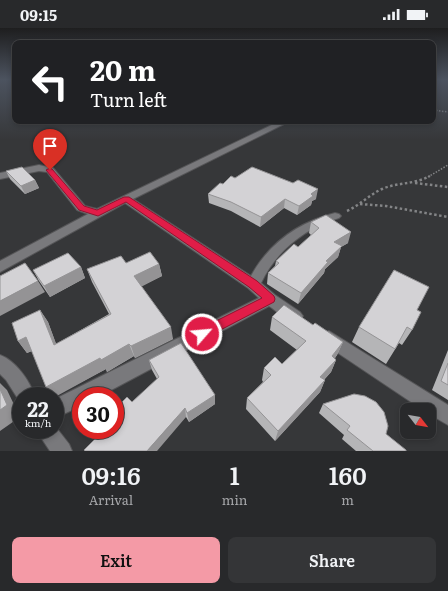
<!DOCTYPE html>
<html lang="en">
<head>
<meta charset="utf-8">
<style>
  :root { --surface:#28292b; --page:#343537; --text:#f1f3f6; --muted:#a5a6a9; --line:#444547; --accent:#f49aa6 }
  body { margin:0; font-family:Literata,serif; background:var(--page); color:var(--text); height:100vh; display:flex; flex-direction:column; font-size:15px; white-space:nowrap }
  * { box-sizing:border-box; margin:0 }
  p { font-size:13px; color:var(--muted) }
  .icon { flex:none; width:22px; height:22px; fill:none; stroke:currentColor; stroke-width:2; stroke-linecap:round; stroke-linejoin:round }
  .map { position:relative; height:423px; overflow:hidden }
  .panel { display:flex; flex-direction:column; background:var(--surface); flex:1 }
  .panel>* { flex:none }
  .banner { position:absolute; left:12px; top:12px; width:424px; height:84px; border-radius:8px; box-shadow:0 2px 6px #0003,0 0 0 1px var(--line); background:#202124; color:#fff; overflow:hidden }
  .needle { width:26px; rotate:121deg }
  .controls { position:absolute; left:400px; top:375px; display:grid; gap:8px }
  .controls a { display:grid; place-items:center; width:36px; height:36px; border-radius:8px; background:var(--surface); box-shadow:0 2px 6px #0003,0 0 0 1px var(--line); font-size:20px }
  .speed { position:absolute; left:12px; top:359px; display:flex; gap:8px; font-size:20px; font-weight:700; text-align:center }
  .speed>* { display:grid; place-content:center; width:52px; height:52px; border-radius:50%; background:var(--surface); box-shadow:0 2px 6px #0003,0 0 0 1px var(--line); line-height:1 }
  .speed small { font-size:10px; font-weight:400 }
  .speed .limit { border:6px solid #d22; background:#fff; color:#111 }
  .pin { position:absolute; display:grid; place-items:center; width:34px; height:34px; color:#fff; margin:-41px -17px; border-radius:50% 50% 50% 0; rotate:-45deg; box-shadow:0 0 4px #0007 }
  .pin .icon { rotate:45deg }
  .me { position:absolute; width:44px; margin:-22px; rotate:63deg; stroke-linejoin:round; filter:drop-shadow(0 0 3px #0008) }
  .turn { display:flex; align-items:center; gap:14px; height:84px; padding:0 12px; font-size:18px }
  .turn .icon { width:52px; height:52px; stroke-width:2.5 }
  .turn b { display:block; font-size:28px; line-height:34px }
  .eta { display:flex; justify-content:space-evenly; align-items:center; height:68px; text-align:center }
  .eta b { font-size:24px; font-weight:600; line-height:28px }
  .primary-button { display:flex; gap:8px; margin-top:auto; padding:8px 12px }
  .primary-button a { flex:1; height:46px; border-radius:8px; background:var(--accent); color:#111; font-size:16px; font-weight:600; line-height:46px; text-align:center }
  .primary-button a+a { background:var(--page); color:var(--text) }
  .status { display:flex; justify-content:space-between; align-items:center; height:28px; padding:0 20px; background:var(--surface); direction:ltr }
  .status svg { height:11px; fill:currentColor }
  .map>svg:first-child { display:block }
  .lines { fill:none; stroke-linecap:round; stroke-linejoin:round }
  .minor-casing { stroke:#555557; stroke-width:2 }
  .path-far1 { stroke:#838486; stroke-width:1.5; stroke-dasharray:1.5 1.5; stroke-linecap:butt }
  .path { stroke:#838486; stroke-width:2.5; stroke-dasharray:2.5 2.5; stroke-linecap:butt }
  .minor { fill:#79797c; fill-rule:evenodd }
  .wall { fill:#b5b5b7 }
  .shaded-wall { fill:#949395 }
  .building { fill:#d3d2d5; stroke:#949395 }
  .route { fill:#e11d48; stroke:#92132f }
</style>
</head>
<body>
<div class="status"><b>09:15</b><svg viewBox="0 0 49 12"><path d="M0 12V9h3v3zM5 12V6h3v6zM10 12V3h3v9zM15 12V0h3v12zM26 1h20v11H26zM47 4h2v5h-2z"/></svg></div>
<div class="map">
<svg width="448" height="423" viewBox="0 0 448 423">
  <rect width="100%" height="100%" fill="#363739"/>
  <g class="lines">
    <g class="minor-casing">
      <path id="minor" d="M280,93H290L133,171L251,248C269,215 299,194 335,185L339,186L341,188L339,190C305,200 276,223 261,255L275,267L300,284L303,288L300,292C289,296 278,284 269,278L100,368H81V378L55,390V371L259,270L248,260L125,175L0,244V233L88,186L77,182L47,144L39,143L0,151V145L39,137L53,140L85,178L97,181Z
        M329,303L448,377V397L429,386V382H423L323,315L321,310L323,305Z
        M0,327C16,333 29,352 35,368H21V375L20,374L6,352L0,346Z
        M55,398L69,416L72,423H50L36,402H55Z"/>
    </g>
    <path class="path-far1" d="M433,82L448,84
      M428,149L448,137"/>
    <path class="path" d="M415,155L448,159
      M360,176L386,178L448,189
      M347,183C360,177 369,167 382,161C398,154 413,157 430,148"/>
    <use href="#minor" class="minor"/>
  </g>
  <path class="wall" d="M6,143L35,152L39,160L25,166L10,151Z
    M235,150L316,171L312,173L311,177L297,187L284,180L260,199L231,183L209,175L208,166L223,156Z
    M311,194L348,215L341,219L338,229L325,241L324,245L298,276L267,256L268,245L275,238L276,233L298,219L311,207L309,205Z
    M126,235L159,236L162,248L141,258L173,311L135,330L134,328L107,344L106,341L55,368H53L46,359L32,323L27,325L18,313L40,282L48,294L56,316L109,286L92,254L87,241Z
    M81,239L85,250L50,269L39,253L33,242Z
    M417,282L412,302L402,317L399,315L386,336L352,314L359,299Z
    M272,289L313,297L343,314L337,327L335,330L336,332L331,344L324,352H325L320,364L275,413L246,381L247,370L263,354L262,352L264,340L282,336L297,322L270,302Z
    M448,322V372L432,362Z
    M149,332L215,367V376L189,394L186,389L115,402L132,374L157,351L152,342Z
    M323,376L386,406L406,423H356L342,411L344,407L319,385Z"/>
  <path class="shaded-wall" d="M35,152L39,160L25,166L21,158Z
    M318,161L316,171L312,173L311,177L297,187L299,178L311,166Z
    M285,171L284,180L260,199L261,189Z
    M351,204L348,215L341,219L338,229L325,241L324,245L298,276L301,265L334,214Z
    M159,236L162,248L137,261L134,248Z
    M81,239L85,250L50,269L44,258Z
    M38,253L45,264L0,288V273Z
    M40,282L48,294L61,329L54,317Z
    M171,299L173,311L135,330L131,318Z
    M26,309L35,321L27,325L18,313Z
    M343,314L337,327L327,341L332,328Z
    M129,316L134,328L107,344L106,341L55,369V368H53L46,359L100,330Z
    M336,332L331,344L315,361L320,349Z
    M325,352L320,364L275,413L278,403Z
    M0,355L7,362L20,389L0,403Z
    M215,367V376L189,394L187,385Z
    M185,380L186,389L157,423H147Z"/>
  <path class="building" d="M22,139L35,152L21,158L6,143Z
    M252,139L293,155L298,152L318,161L311,166L313,168L299,178L285,171L261,189L231,174L208,166L220,155L223,156L231,148L235,150Z
    M326,187L351,204L334,214L342,218L326,233L328,234L301,265L268,245L279,235L276,233L294,216L298,219L319,200L311,194Z
    M150,224L159,236L134,248L171,299L131,318L129,316L101,332L100,330L46,359L26,309L18,313L12,295L40,282L54,317L111,286L87,241L121,228L126,235Z
    M68,225L81,239L44,258L33,242Z
    M25,235L38,253L0,273V248Z
    M394,242L429,259L417,282L421,284L412,302L407,299L395,321L359,299Z
    M284,277L313,297L315,295L343,314L332,328L336,332L320,349L325,352L278,403L247,370L271,347L264,340L275,329L282,336L306,313L272,289Z
    M181,315L215,367L187,385L185,380L147,423H85L84,422L104,402H115V381L127,369L132,374L159,349L149,332Z
    M448,335V357L441,353Z
    M0,361L7,377L0,382Z
    M354,366L365,368L376,374L384,384L388,398L386,406L406,422V423H373L347,402L350,398L323,376Z"/>
  <linearGradient id="sky" x2="0" y2="1"><stop stop-color="#1e1e1f"/><stop offset="0.46" stop-color="#4c535f"/><stop offset="1" stop-color="#4c535f" stop-opacity="0"/></linearGradient>
  <rect width="448" height="112" fill="url(#sky)"/>
  <path class="route" d="M50,140L52,141L84,178L97,182L124,169H129L257,253L274,268L275,271L274,274L207,309L202,311L198,309L196,306L198,302L262,270L249,259L126,174L98,188L79,182L46,142Z"/>
</svg>
<div class="controls">
<a><svg class="needle" viewBox="-14 -14 28 28"><path d="M0-13l5 13h-10z" fill="#e53935"/><path d="M0 13l5-13h-10z" fill="#a5a6a9"/></svg></a>
</div>
<div class="speed"><div>22<small>km/h</small></div><div class="limit">30</div></div>
<div class="pin" style="left:50px;top:142px;background:#d93025"><svg class="icon" aria-label="arrive" viewBox="0 0 24 24"><path d="M6 21V4h12l-3 4 3 4H6"/></svg></div>
<svg class="me" style="left:202px;top:306px" viewBox="-20 -20 40 40"><circle r="17" fill="#e11d48" stroke="#fff" stroke-width="3"/><path d="M0-11L8 9 0 5-8 9z" fill="#fff"/></svg>
<div class="banner">
<div class="turn"><svg class="icon" aria-label="left" viewBox="0 0 24 24"><path d="M17 20v-9H6M10 6l-5 5 5 5"/></svg><div><b>20 m</b>Turn left</div></div>
</div>
</div>
<section class="panel">
<div class="eta">
<div><b>09:16</b><p>Arrival</p></div>
<div><b>1</b><p>min</p></div>
<div><b>160</b><p>m</p></div>
</div>
<div class="primary-button"><a>Exit</a><a>Share</a></div>
</section>
</body>
</html>
